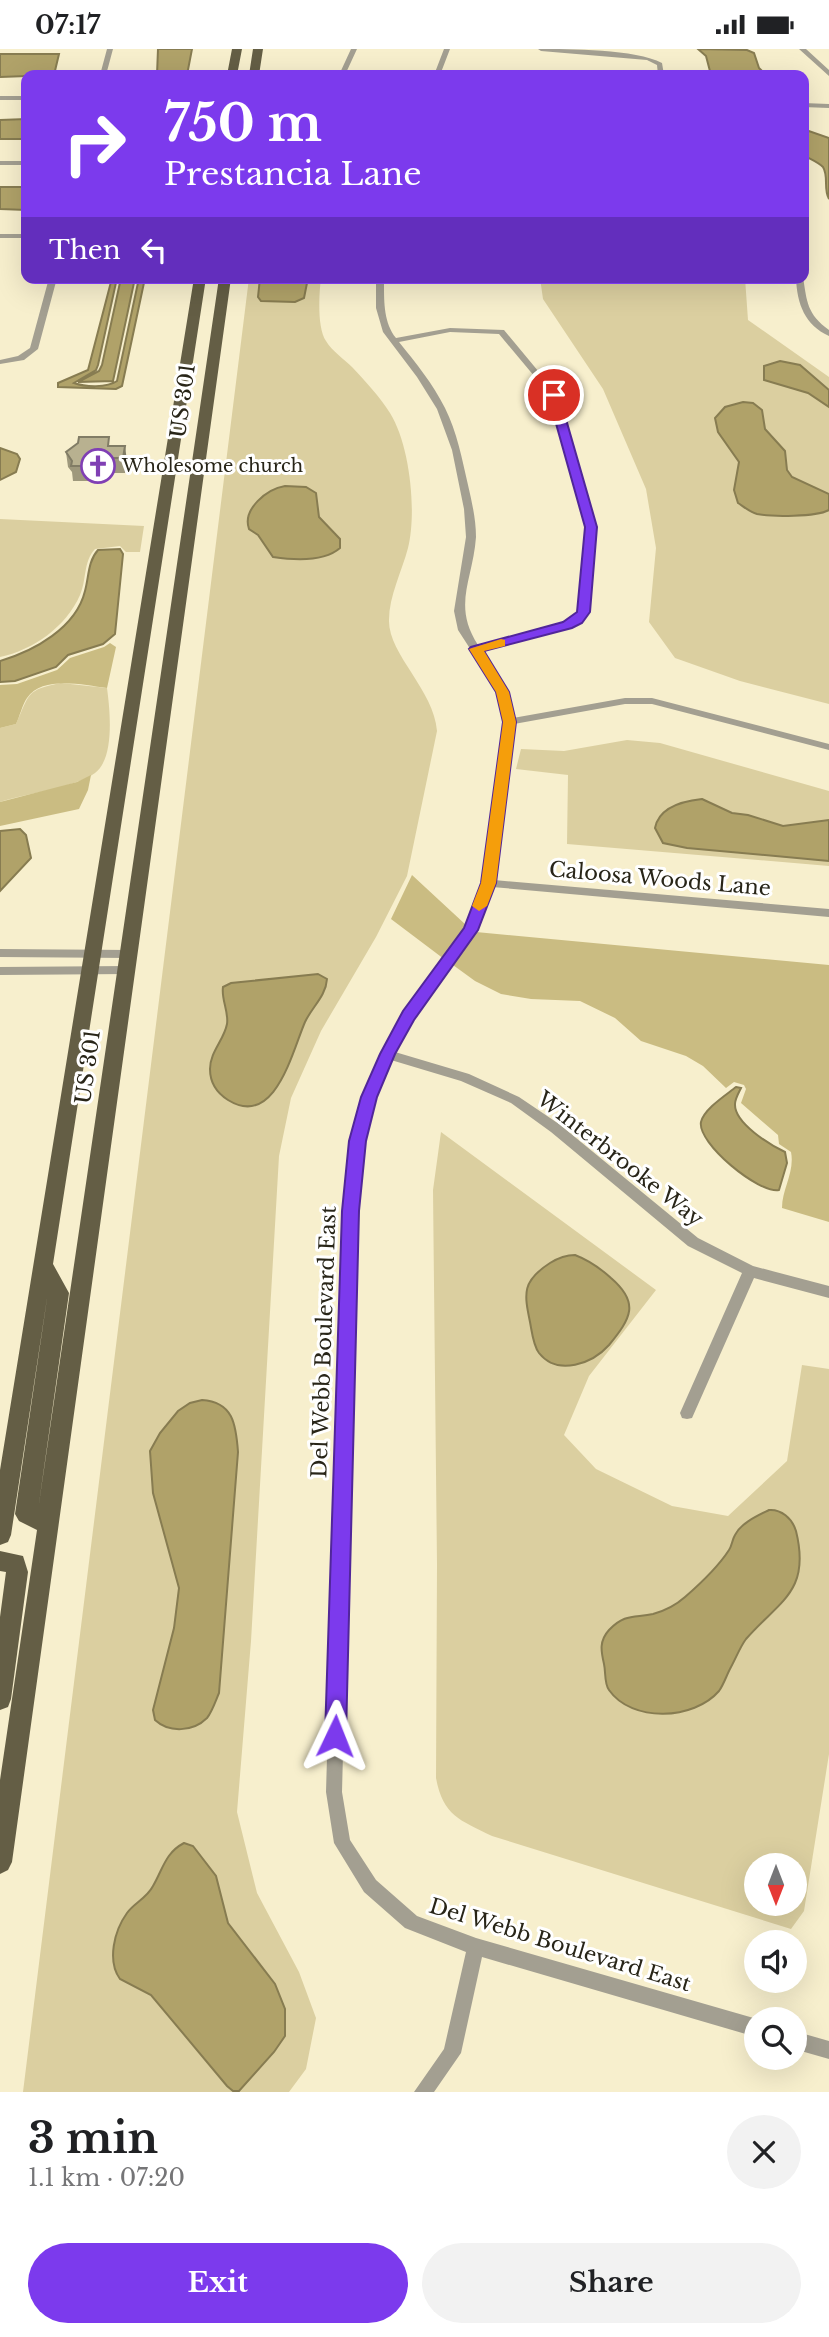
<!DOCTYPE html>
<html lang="en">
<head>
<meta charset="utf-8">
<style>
  :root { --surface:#fff; --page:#f2f2f2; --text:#202124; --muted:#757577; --accent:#7c3aed }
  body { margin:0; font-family:"Libre Baskerville",serif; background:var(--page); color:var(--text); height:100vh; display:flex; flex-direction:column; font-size:26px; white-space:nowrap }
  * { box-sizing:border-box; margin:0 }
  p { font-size:23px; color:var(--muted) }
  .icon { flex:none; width:38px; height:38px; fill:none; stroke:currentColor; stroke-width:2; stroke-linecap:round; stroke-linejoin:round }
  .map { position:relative; height:2043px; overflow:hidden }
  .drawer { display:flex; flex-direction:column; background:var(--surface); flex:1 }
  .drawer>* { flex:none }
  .guide { position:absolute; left:21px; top:21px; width:788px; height:214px; border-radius:14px; box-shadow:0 7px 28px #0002; background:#7c3aed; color:#fff; overflow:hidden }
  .needle { width:46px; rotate:180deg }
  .fabs { position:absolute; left:744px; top:1804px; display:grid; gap:14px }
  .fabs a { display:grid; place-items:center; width:63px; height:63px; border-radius:50%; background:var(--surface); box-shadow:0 7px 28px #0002; font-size:35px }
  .pin { position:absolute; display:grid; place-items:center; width:60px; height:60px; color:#fff; margin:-30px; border:4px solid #fff; border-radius:50%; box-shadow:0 2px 7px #0007 }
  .me { position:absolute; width:77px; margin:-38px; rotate:2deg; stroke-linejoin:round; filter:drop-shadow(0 0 5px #0008) }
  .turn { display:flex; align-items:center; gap:24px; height:147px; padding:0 28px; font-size:32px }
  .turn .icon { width:91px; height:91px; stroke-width:2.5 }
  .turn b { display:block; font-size:49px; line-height:60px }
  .then { display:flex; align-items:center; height:66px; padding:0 28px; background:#0003; gap:14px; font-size:26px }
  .round { display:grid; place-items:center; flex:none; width:74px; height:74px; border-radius:37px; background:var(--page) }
  .head { display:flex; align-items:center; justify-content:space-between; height:119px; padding:0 28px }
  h1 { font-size:42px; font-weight:700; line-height:52px }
  .cta { display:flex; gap:14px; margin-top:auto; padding:14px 28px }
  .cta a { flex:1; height:80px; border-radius:42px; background:var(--accent); color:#fff; font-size:28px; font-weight:700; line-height:80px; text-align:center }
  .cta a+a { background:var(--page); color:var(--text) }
  .status { display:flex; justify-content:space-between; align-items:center; height:49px; padding:0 35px; background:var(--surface); direction:ltr }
  .status svg { height:19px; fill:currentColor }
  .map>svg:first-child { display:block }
  .green { fill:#dbcfa0; fill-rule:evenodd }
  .forest { fill:#cabc82 }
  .water { fill:#b0a269; stroke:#877c51; stroke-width:2 }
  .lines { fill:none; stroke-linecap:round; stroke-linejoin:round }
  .street { fill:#a39f91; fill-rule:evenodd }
  .primary { fill:#645e45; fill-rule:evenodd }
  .wall { fill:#9e987c }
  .shaded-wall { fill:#817c65 }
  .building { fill:#b8b190; stroke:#817c65; stroke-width:2 }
  .route { fill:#7c3aed; stroke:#51269a; stroke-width:2 }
  .slow { fill:#f59e0b }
  .labels { text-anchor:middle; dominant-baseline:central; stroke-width:6; stroke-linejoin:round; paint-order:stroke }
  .far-poi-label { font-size:18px; fill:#282518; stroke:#fff; text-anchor:start }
  .street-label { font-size:21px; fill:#282518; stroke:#fff }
</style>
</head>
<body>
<div class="status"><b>07:17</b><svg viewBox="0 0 49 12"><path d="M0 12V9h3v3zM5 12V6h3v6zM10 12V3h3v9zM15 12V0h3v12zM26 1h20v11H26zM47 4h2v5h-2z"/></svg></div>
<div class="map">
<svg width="829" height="2043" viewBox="0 0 829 2043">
  <rect width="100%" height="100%" fill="#f7efcd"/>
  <path class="green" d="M249,229H321C319,245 317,279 326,292C332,302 344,310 352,318C365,332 380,348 390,364C410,396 417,463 408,499C402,522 389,547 389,571C388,605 434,641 437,682L407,827L376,888L321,982L291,1049L279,1107L251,1592L237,1763L257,1844L299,1923L316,1969L306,2020L289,2043H23Z
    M540,229H745L748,271L829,328V655L740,632L675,609L649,573L656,499L646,440L603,340L543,250Z
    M0,470L144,477L140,503H126L120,497L95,500C83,513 87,530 80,546C66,578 33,601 0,608Z
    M61,634L107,639C110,661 115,709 95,724C77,738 24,745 0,753V679L16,675C30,644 26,641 61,634Z
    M627,691L660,694L829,742V817L567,795L568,726L516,720L521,700L564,702Z
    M441,1083L656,1241L589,1327L564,1386L596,1420L672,1457L728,1467L787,1412L802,1316L829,1320V1705L804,1862L791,1880L492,1787C460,1771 443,1767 436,1729L437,1516L433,1141ZM756,1816H794V1855H756Z"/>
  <path class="forest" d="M110,594L116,598L107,639C83,636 43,626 27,649C22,656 20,667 16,675L0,679V636L17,635L57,621L70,609L104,598Z
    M91,726L88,741L79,760L0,777V753L77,733Z
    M412,826L466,876L444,910L391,870Z
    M476,883L829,916V1173L782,1159C782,1140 795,1123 791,1103L779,1095L778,1086L741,1054L746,1040L744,1036L734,1033L726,1039L703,1017L686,1007L641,992L615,969L580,952L531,950L501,945L475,932L453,916Z"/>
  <path class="water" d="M158,0H192L187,26H157Z
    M698,0L747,1L754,4L759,19L766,26H711L706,7Z
    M0,5H59L54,26L0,28Z
    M26,70V90H0V71Z
    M803,80L829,89V150C823,139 829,128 823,118C818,113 810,110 803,106Z
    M0,138H26V161L0,160Z
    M112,229H117L98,316L96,321L74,334C85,338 107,339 117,332L139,229H145L122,337L116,340L58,338V334L88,321Z
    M121,229H135L113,332L78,333L99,322L102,316Z
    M260,229H308L304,249L295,253L261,252L258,248Z
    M780,312L800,316L829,341V358L808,344L764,331V317Z
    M743,353L753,354L762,361L765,380L785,402L787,421L792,428L829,445V461C816,468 772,468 757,465C750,463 744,458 738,454L734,441L739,413L718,383L715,369L725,358Z
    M0,399L17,405L20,410L16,423L0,431Z
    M285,437L306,438L316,444L319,468L340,490V499C324,513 293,511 273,508L258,486L249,480C242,460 267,440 285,437Z
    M120,500L123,505L115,585L103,595L68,606L56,618L15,632L0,633V612C34,602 76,579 85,542C89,527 88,512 98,501Z
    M702,750L732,764L748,766L783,777L829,771V812L687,799L663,794L655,779C659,758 683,752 702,750Z
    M20,780L26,786L31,809L0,842V782Z
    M318,925L327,930C326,947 312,958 305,973C292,1003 275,1080 228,1051C217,1044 210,1033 210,1020C210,1003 224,991 227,975C229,963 221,950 223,938L231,934Z
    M736,1038L741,1039C739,1043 735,1050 735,1055C734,1074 770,1096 785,1103L787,1114L779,1141C759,1145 697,1094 701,1073C704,1060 726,1046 736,1038Z
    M575,1206C588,1211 600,1219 611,1229C640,1254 631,1269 609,1296C593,1314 558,1328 539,1304C533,1296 532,1283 530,1273C524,1244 522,1232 550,1214C558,1209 565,1206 575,1206Z
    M202,1351C233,1353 236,1375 238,1403L219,1644C216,1651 212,1663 207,1669C193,1683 169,1684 155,1671L153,1661L174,1579L179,1539L153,1444L150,1402L160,1384L178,1362L190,1354Z
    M769,1461C781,1460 792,1469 796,1482C811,1543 779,1552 746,1590C740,1598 736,1609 731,1618C727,1625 724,1635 719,1642C694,1671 632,1674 609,1641C604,1634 606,1624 604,1615C601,1602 599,1592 609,1581C625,1564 635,1569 653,1565C664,1562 676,1556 685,1548C700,1535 718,1518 729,1501C732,1497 732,1491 735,1486C741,1474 757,1467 769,1461Z
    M184,1794L193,1797L216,1827L228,1874L275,1935L285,1960V1987L274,2003L239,2042H233L227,2037L151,1946L120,1930C107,1912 114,1882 127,1864C134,1854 147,1849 153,1837C163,1820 165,1804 184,1794Z"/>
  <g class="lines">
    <path class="street" d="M107,0H113L106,26H100Z
      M351,0H357L345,26H339Z
      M444,0H450L440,26H434Z
      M538,0C569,0 636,0 662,14L664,26H658L657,16L647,11L541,2Z
      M799,0H806L829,21V27Z
      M0,47H26V51H0Z
      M803,54L829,55V59L803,58Z
      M0,112H26V116H0Z
      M0,185H26V189H0Z
      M803,228C807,253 807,265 829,281V287C805,276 797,255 796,229Z
      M49,229H57L38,300L24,311L0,315V311L18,307L30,299Z
      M376,229H486L471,234L384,235C384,254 384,274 396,289L450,279L504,281L558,346L595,470L597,485L586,568L571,578L481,602L508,643L513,669L625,649H652L829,695V701L652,655H625L514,675L494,831L829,860V868L492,838L474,884L413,969L395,1003L469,1025L519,1048L559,1075L698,1189L753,1217L829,1237V1249L754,1229L692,1369L687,1370L682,1369L680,1364L742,1224L688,1197L551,1083L511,1054L461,1032L391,1011L375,1048L363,1092L357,1162L342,1743L350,1791L376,1831L417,1867L476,1889L757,1970L756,1988L482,1908L461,2004L434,2043H414L444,2000L466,1903L405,1879L364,1843L334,1794L326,1743L343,1162L351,1092L363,1048L381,1005L405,963L465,880L482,834L504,673L498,643L458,581L454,562L466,488L464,460L452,401L437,360L417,328L383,283L376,259ZM450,283L499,285L550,346L585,470L587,485L576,567L565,574L478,596C452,556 473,531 476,488C476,471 472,453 468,436C462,410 457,383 445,359C433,335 416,314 399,293Z
      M0,900L129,901L135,905L129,909L0,908Z
      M127,917L133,921L127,925L0,926V918Z
      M794,1982L829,1992V2010L794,2000Z"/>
    <path class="primary" d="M232,0H242L237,26H227Z
      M253,0H263L259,26H249Z
      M194,229H206L53,1215L69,1244L38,1461L219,229H231L12,1813L8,1821L0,1825V1731L37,1481L19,1472L15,1465L48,1243L11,1486L8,1493L0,1496V1421Z
      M0,1502L23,1507L28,1523L11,1650L8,1658L0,1661V1568L6,1523L0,1522Z"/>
  </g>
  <path class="wall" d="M110,397L127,412L125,424H107L105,432H73L72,423L68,418L66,403Z"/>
  <path class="shaded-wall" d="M125,397L127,412L125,424L123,409Z
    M105,409L107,424L105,432L103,417Z"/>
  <path class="building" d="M79,388H109L108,397H125L123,409H105L103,417H71L72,412L66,403L78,394Z"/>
  <path class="route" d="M554,343L559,346L597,478L590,563L582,574L572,579L484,602L509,643L516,673L496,834L478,881L414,971L395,1005L377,1048L366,1092L359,1162L346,1687L343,1695L335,1698L328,1695L325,1687L342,1162L349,1092L361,1048L380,1005L403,962L464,879L481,834L503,673L496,643L469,600L471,598L563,573L577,563L585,478L548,346Z"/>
  <path class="slow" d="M501,590L505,591V597L484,602L509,643L516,673L496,834L487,857L479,862L472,857L481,834L503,673L496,643L469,600Z"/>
  <defs>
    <g id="church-ring" transform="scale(1.75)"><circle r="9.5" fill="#fff" stroke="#803fb4" stroke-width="1.5"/><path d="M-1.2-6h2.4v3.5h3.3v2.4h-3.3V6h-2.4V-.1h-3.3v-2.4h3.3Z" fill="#803fb4"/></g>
  </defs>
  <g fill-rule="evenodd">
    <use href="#church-ring" x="98" y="417"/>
  </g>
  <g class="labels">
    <g class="far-poi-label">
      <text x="122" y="417">Wholesome church</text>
    </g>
    <g class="street-label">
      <text transform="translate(183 352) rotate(-82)">US 301</text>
      <text transform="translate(660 830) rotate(5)">Caloosa Woods Lane</text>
      <text transform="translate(88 1018) rotate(-82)">US 301</text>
      <text transform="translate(620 1110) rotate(38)">Winterbrooke Way</text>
      <text transform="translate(324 1293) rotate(-88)">Del Webb Boulevard East</text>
      <text transform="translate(560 1896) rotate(17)">Del Webb Boulevard East</text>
    </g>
  </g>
</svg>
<div class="fabs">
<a><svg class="needle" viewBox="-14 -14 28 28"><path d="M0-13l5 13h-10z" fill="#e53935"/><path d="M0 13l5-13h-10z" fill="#757577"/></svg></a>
<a><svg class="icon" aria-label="sound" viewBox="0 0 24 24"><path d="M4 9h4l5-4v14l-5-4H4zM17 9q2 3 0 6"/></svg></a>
<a><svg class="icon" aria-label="search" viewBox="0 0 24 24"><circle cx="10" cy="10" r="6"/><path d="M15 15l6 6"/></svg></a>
</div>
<div class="pin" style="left:554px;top:346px;background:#d93025"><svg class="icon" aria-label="arrive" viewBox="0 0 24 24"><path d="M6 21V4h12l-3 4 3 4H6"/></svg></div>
<svg class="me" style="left:335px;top:1687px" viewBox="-20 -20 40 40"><path d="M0-17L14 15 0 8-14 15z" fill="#7c3aed" stroke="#fff" stroke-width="4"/></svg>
<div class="guide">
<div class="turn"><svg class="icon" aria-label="right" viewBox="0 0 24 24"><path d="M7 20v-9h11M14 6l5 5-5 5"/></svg><div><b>750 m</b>Prestancia Lane</div></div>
<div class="then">Then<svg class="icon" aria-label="left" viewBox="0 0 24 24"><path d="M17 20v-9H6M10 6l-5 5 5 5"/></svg></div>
</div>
</div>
<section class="drawer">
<div class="head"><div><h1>3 min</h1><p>1.1 km · 07:20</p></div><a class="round"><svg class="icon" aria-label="close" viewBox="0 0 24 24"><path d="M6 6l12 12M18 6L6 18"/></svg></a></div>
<div class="cta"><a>Exit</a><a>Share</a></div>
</section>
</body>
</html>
